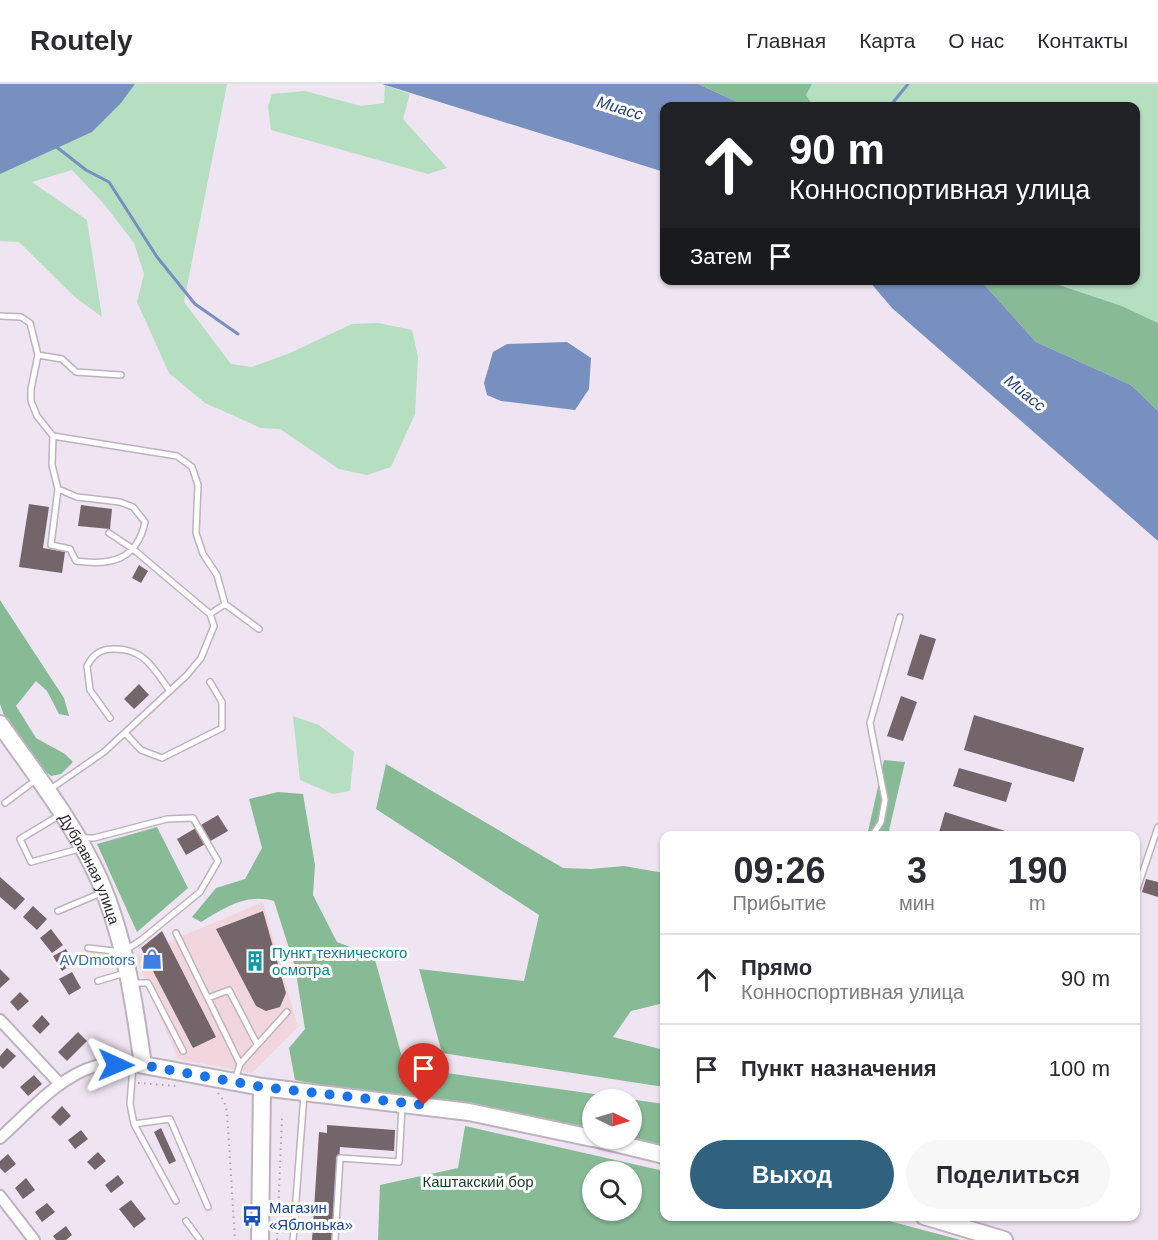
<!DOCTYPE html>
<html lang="ru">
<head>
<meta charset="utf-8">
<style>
  :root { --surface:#fff; --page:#f7f7f7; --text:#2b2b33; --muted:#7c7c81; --line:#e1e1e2; --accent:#306280 }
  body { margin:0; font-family:Arial,sans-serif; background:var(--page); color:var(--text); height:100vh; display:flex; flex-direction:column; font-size:22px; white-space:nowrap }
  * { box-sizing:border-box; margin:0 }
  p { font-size:20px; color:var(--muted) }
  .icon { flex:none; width:33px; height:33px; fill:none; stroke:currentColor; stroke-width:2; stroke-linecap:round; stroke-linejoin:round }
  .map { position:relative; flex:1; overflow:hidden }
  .side { position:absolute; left:660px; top:747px; width:480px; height:390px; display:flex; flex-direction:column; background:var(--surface); border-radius:12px; box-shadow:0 2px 4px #0004 }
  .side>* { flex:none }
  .top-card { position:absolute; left:660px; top:18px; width:480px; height:183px; border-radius:12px; box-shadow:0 2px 4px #0004; background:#202124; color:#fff; overflow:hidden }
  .needle { width:39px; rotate:95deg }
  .fabs { position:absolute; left:582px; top:1005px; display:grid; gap:12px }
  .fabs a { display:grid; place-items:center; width:60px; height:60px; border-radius:50%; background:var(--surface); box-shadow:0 2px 4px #0004; font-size:30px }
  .pin { position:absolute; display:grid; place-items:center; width:51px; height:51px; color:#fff; margin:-62px -26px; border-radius:50% 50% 50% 0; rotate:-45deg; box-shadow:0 0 6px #0007 }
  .pin .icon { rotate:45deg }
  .me { position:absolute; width:66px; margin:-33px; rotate:91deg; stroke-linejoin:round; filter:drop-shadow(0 0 4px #0008) }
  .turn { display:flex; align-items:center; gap:21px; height:126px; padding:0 30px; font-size:27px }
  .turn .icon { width:78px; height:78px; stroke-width:2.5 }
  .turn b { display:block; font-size:42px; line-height:51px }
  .then { display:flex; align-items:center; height:57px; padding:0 30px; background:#0003; gap:12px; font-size:22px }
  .eta { display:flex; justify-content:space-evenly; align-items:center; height:102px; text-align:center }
  .eta b { font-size:36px; font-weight:800; line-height:42px }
  .button { display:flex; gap:12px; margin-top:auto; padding:12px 30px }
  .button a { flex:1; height:69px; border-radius:36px; background:var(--accent); color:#fff; font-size:24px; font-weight:800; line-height:69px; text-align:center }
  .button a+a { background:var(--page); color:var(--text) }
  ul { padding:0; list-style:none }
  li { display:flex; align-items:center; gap:18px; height:90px; padding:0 30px; border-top:2px solid var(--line) }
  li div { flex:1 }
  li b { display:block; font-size:22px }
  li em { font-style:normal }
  header { display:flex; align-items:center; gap:36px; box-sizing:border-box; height:84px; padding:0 30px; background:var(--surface); border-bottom:2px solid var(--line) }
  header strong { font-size:28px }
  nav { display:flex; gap:33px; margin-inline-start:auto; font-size:21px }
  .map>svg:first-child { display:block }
  .commercial { fill:#f1d7dd }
  .green { fill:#b6dec1 }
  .forest { fill:#87bb96; fill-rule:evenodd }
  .water { fill:#7790bf }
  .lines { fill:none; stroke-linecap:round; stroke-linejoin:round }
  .stream { stroke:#7790bf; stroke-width:3 }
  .building { fill:#74656b }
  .service-casing { stroke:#beb2bf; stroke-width:8 }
  .minor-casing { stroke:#beb2bf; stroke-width:14 }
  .secondary-casing { stroke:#beb2bf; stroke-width:20 }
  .path { stroke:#aca3ae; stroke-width:2; stroke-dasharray:1.5 4.5; stroke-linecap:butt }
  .service { stroke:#fff; stroke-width:5 }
  .minor { stroke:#fff; stroke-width:10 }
  .secondary { stroke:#fff; stroke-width:16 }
  .route { stroke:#1a73e8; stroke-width:10; stroke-dasharray:0 18 }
  .labels { text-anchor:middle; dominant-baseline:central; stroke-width:6; stroke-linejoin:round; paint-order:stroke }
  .street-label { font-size:15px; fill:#2d282d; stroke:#fff }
  .culture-label { font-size:15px; fill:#0d838f; stroke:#fff; text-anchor:start }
  .shop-label { font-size:15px; fill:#366cbe; stroke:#fff; text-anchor:end }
  .park-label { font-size:15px; fill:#123b22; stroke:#fff }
  .transit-label { font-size:15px; fill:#164399; stroke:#fff; text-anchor:start }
  .water-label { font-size:16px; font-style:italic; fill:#26427d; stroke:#fff }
</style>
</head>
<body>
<header>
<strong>Routely</strong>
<nav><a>Главная</a><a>Карта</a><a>О нас</a><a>Контакты</a></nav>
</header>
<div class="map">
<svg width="1158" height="1156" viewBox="0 0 1158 1156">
  <rect width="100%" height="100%" fill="#efe4f1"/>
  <path class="commercial" d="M263,818L298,943L252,989L178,975L135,872Z"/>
  <path class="green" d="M135,0H227L184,218L231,280L252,283L290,269L352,240L378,239L412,246L418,273L415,330L391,383L367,391L339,385L280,345L261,344L205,319L169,289L137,218L144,190L134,159L104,120L72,86L32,98L87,136L102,233L76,214L19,158L0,157V90L121,19Z
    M812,0H1158V239L1122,222L1047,197L1136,196V22H878L879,20L811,22L806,11Z
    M385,1L410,10L403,35L447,84L428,90L271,46L268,22L272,10L305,7L361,22L384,19Z
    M293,632L319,641L354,668L350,707L333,710L300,696Z"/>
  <path class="forest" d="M698,0H812L806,11L812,20L811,22H746Z
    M981,197H1047L1122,222L1158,239V327L1131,301L1036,258Z
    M0,516L64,614L69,632L59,630L47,607L36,597L16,622L36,654L65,670L73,678L61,690L51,692L37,681L7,640L0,620Z
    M884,676L905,678L888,751L867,752Z
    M386,680L563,784L591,785L624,782L664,789V919L631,927L613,953L664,966V1003L442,969L419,885L524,897L539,831L376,725Z
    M278,708L303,710L315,781L313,811L337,858L374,872L402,973L411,984L664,1020V1062L623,1055L632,1054V1016H592V1049L295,996L289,964L305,945L295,883L274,817C246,809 225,824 201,838L192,833L216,804L245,795L262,764L249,715Z
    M157,743L188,804L137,848L97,760Z
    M465,1042L664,1087V1132L874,1133L961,1156H378L380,1101L458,1084ZM592,1088H632V1126H592Z"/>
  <path class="water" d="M0,0H135L121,19L92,48L0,90Z
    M382,0H698L746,22H664V88Z
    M869,197H981L1036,258L1131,301L1158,327V457L892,224Z
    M567,258L591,274L589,305L575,326L501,317L487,311L484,299L493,268L507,260Z"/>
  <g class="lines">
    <path class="stream" d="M890,22L908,0
      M54,61L86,86L109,98L157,173L195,220L238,250"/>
  </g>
  <path class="building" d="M29,420L49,423L43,464L65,468L62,489L19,483Z
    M81,421L112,425L110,445L78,442Z
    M139,481L148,487L141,499L132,494Z
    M920,550L936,555L923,596L907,591Z
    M139,600L149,611L134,625L124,615Z
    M901,612L917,618L903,657L887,652Z
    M974,631L1084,664L1074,698L964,666Z
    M959,684L1012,699L1006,718L953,702Z
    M945,728L1018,751V752H938Z
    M218,731L228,747L186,771L177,755Z
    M0,793L25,815L15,826L0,813Z
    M1146,795L1158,798V813L1142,808Z
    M33,822L47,835L37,846L23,833Z
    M263,827L286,909L280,923L266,927L256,922L216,845Z
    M51,845L63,861L52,869L40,854Z
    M162,847L216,953L193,964L141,864Z
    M66,865L74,879L62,887L53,872Z
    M0,885L10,895L0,904Z
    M72,888L81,904L69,911L59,895Z
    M20,908L29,917L18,927L10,918Z
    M42,931L50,940L40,950L32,942Z
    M78,948L87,957L67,977L58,968Z
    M7,964L16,972L3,985L0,982V972Z
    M34,991L42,1000L28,1012L20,1003Z
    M62,1022L71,1032L60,1042L51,1033Z
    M327,1041L395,1046L394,1067L340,1063L333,1156H312L319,1048L327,1049Z
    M161,1044L176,1077L169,1080L154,1048Z
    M81,1046L88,1055L75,1065L68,1056Z
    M98,1068L106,1077L95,1086L87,1078Z
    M8,1070L16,1080L5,1089L0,1084V1077Z
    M118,1091L124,1099L111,1109L105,1101Z
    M26,1094L35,1106L23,1115L15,1104Z
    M131,1116L146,1135L134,1144L119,1125Z
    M47,1119L55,1128L42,1138L35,1128Z
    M66,1142L72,1151L66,1156H56L53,1152Z"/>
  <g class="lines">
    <g class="service-casing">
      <path id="service" d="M0,232L21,233L30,239L38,271L31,305V317L37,332L53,352L52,381L58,405L51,461L70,465L76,477C111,482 137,476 145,438L133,423L120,418L77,413L58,405
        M38,271L62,275L76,288L121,291
        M53,352L177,372L192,383L198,401L196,449L203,470L217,491L225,520L259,545
        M210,530L225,520
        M110,634L90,606L87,582C93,571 100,565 113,565C144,564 153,584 170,607
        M125,649L141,666L162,674L222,644V618L210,598
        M49,706L104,668L187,591L201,574L214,542L210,530L133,465L109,449
        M5,719L37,695
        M60,731L20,755L31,778L79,765
        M872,752L881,738L885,716L870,639L900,533
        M82,754H94L167,735L193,734L218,777L200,808L140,857L122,868L88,864
        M1136,808L1158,743
        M58,827L101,809
        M176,849L240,980
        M98,897L125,889
        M133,899H148L183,967
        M208,914L229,906L257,960
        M133,982L130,1020L134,1040L176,1117
        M235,996L240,980L287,928
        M134,1040L170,1035L208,1123
        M186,1137L200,1156
        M293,1156L304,1010
        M335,1156L340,1074L399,1078L402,1022"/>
    </g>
    <g class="minor-casing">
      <path id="minor" d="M0,936L60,1000
        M0,1054C28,1029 59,992 96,982C110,978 128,982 143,981
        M0,1112L34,1156"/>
    </g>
    <g class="secondary-casing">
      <g id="secondary">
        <path id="s1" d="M0,640C35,690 74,739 99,795C125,854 134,918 143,981L262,1003L469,1028L592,1054"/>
        <path d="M594,1054L664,1071"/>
        <path d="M924,1132L1004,1156"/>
        <path d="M260,1156L262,1003"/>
      </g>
    </g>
    <path class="path" d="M138,999L177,1002
      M218,1009L224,1017L227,1028L235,1156
      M277,1156L282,1034"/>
    <use href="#service" class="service"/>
    <use href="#minor" class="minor"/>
    <use href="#secondary" class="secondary"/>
  </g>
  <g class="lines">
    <path class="route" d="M116,981H143L262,1003L424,1021"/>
  </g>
  <defs>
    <g id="shop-bare" transform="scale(1.62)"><path d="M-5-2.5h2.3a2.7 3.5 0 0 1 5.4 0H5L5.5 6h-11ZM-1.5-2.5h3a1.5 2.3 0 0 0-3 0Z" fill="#3f7fe0" stroke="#fff" stroke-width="2.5" paint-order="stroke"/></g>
    <g id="building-bare" transform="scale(1.62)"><path d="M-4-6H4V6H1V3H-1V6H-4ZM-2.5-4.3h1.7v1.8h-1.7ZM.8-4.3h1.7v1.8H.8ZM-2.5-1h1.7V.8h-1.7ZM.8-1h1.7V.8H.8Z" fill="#0f9aa8" stroke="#fff" stroke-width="2.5" paint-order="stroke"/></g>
    <g id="bus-bare" transform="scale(1.62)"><path d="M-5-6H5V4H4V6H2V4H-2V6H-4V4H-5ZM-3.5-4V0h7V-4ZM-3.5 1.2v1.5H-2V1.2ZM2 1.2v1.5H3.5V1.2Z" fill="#1a4fb4" stroke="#fff" stroke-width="2.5" paint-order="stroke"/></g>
  </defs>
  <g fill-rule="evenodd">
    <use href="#shop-bare" x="152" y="875"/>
    <use href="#building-bare" x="255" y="877"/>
    <use href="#bus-bare" x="252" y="1132"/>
  </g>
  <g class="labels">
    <g class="street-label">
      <text stroke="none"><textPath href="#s1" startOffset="171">Дубравная улица</textPath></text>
    </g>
    <g class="culture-label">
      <text x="272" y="868">Пункт технического<tspan x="272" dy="17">осмотра</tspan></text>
    </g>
    <g class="shop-label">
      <text x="135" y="875">AVDmotors</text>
    </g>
    <g class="park-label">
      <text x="478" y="1097">Каштакский бор</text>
    </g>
    <g class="transit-label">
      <text x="269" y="1123">Магазин<tspan x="269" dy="17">«Яблонька»</tspan></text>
    </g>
    <g class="water-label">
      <text transform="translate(620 24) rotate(17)">Миасс</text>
      <text transform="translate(1025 309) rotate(39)">Миасс</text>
    </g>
  </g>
</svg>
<div class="fabs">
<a><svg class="needle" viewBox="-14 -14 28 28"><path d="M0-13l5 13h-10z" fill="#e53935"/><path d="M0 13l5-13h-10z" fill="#7c7c81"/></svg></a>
<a><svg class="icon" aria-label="search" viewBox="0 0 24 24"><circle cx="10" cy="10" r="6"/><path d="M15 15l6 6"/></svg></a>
</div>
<div class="pin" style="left:424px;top:1021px;background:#d93025"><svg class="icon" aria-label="arrive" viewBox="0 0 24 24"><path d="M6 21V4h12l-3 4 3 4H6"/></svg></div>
<svg class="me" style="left:116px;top:981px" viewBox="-20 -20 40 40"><path d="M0-17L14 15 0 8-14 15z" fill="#1a73e8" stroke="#fff" stroke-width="4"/></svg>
<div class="top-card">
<div class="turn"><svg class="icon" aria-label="ahead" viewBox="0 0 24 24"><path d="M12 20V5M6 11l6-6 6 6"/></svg><div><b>90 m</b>Конноспортивная улица</div></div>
<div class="then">Затем<svg class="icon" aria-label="arrive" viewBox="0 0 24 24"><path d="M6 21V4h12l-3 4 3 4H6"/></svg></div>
</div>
<section class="side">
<div class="eta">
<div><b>09:26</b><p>Прибытие</p></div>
<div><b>3</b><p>мин</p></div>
<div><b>190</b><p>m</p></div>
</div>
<ul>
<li><svg class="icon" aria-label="ahead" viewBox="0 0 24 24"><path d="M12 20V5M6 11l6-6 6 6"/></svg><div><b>Прямо</b><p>Конноспортивная улица</p></div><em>90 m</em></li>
<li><svg class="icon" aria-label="arrive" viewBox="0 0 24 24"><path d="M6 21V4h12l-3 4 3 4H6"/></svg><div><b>Пункт назначения</b></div><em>100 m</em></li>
</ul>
<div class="button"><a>Выход</a><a>Поделиться</a></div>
</section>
</div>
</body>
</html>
